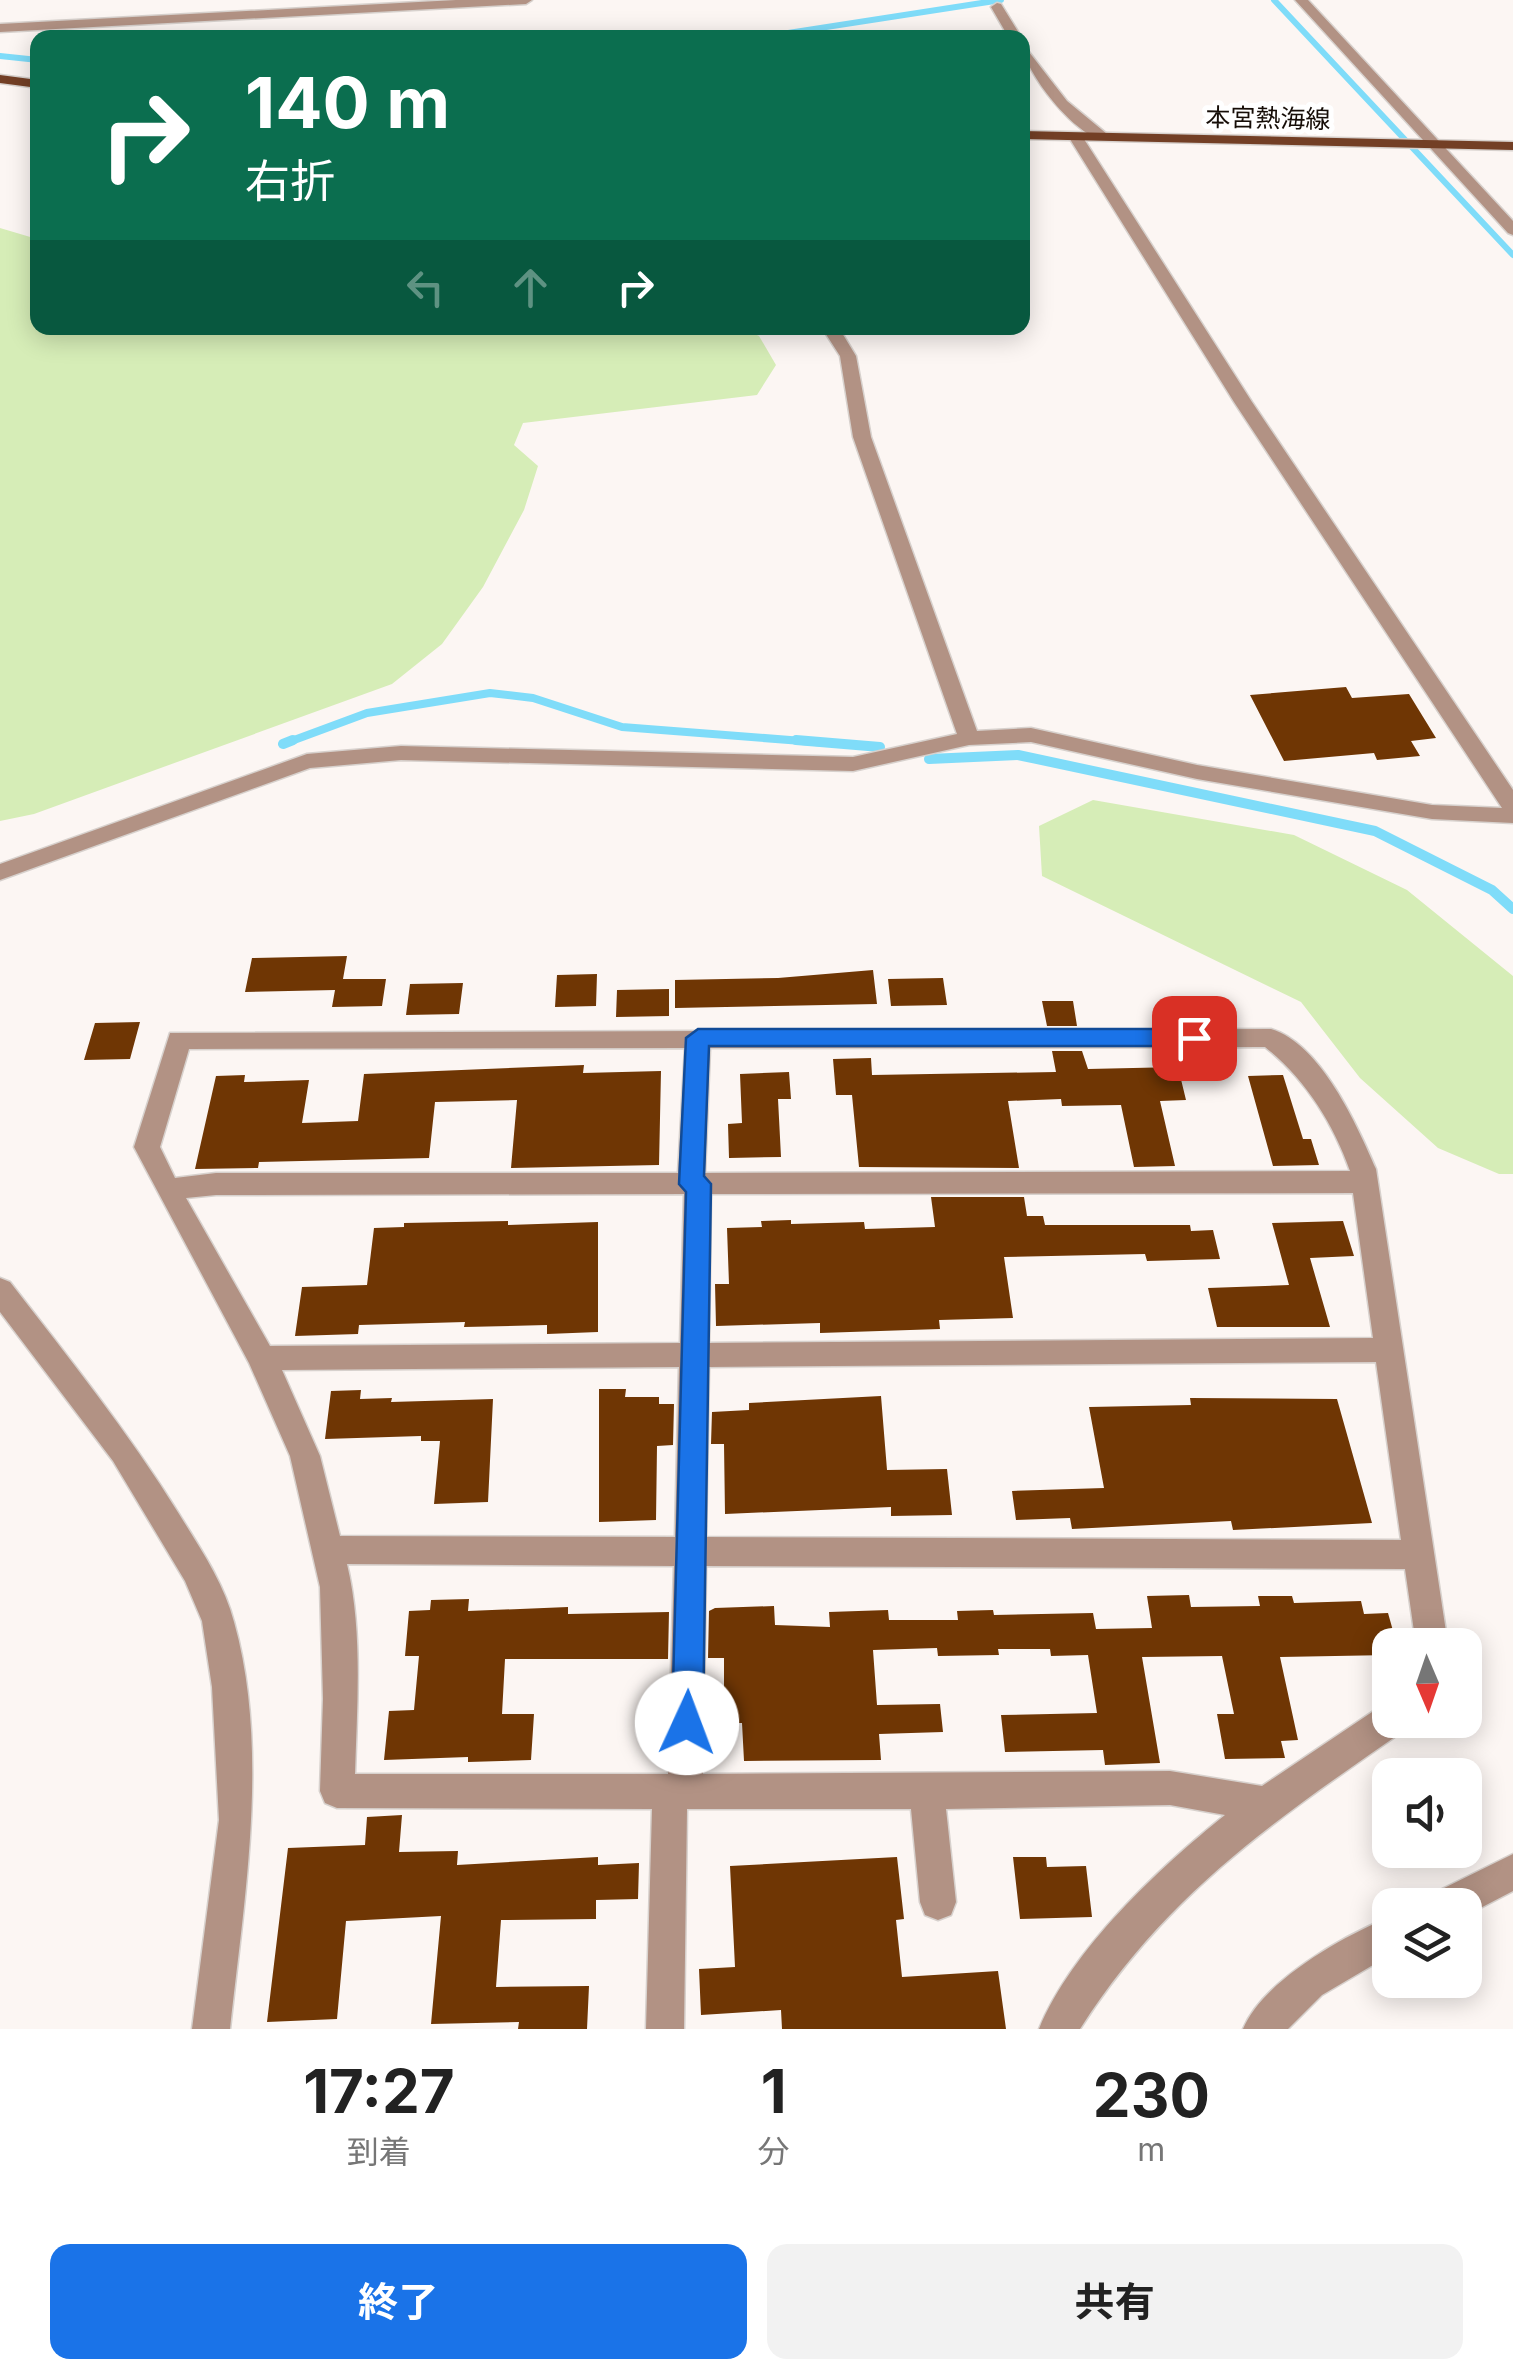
<!DOCTYPE html>
<html lang="ja">
<head>
<meta charset="utf-8">
<style>
  :root { --surface:#fff; --page:#f2f2f2; --text:#222; --muted:#767676; --accent:#1a73e8 }
  body { margin:0; font-family:Inter,"Noto Sans JP",sans-serif; background:var(--page); color:var(--text); height:100vh; display:flex; flex-direction:column; font-size:38px; white-space:nowrap }
  * { box-sizing:border-box; margin:0 }
  p { font-size:32px; color:var(--muted) }
  .icon { flex:none; width:55px; height:55px; fill:none; stroke:currentColor; stroke-width:2; stroke-linecap:round; stroke-linejoin:round }
  .map { position:relative; height:2029px; overflow:hidden }
  .panel { display:flex; flex-direction:column; background:var(--surface); flex:1 }
  .panel>* { flex:none }
  .hud { position:absolute; left:30px; top:30px; width:1000px; height:305px; border-radius:20px; box-shadow:0 5px 25px #0003; background:#0b6e4f; color:#fff; overflow:hidden }
  .needle { width:65px; rotate:178deg }
  .controls { position:absolute; left:1372px; top:1628px; display:grid; gap:20px }
  .controls a { display:grid; place-items:center; width:110px; height:110px; border-radius:20px; background:var(--surface); box-shadow:0 5px 25px #0003; font-size:50px }
  .pin { position:absolute; display:grid; place-items:center; width:85px; height:85px; color:#fff; margin:-42px; border-radius:20px; box-shadow:0 5px 15px #0006 }
  .me { position:absolute; width:110px; margin:-55px; rotate:2deg; stroke-linejoin:round; filter:drop-shadow(0 0 8px #0008) }
  .turn { display:flex; align-items:center; gap:35px; height:210px; padding:0 50px; font-size:45px }
  .turn .icon { width:130px; height:130px; stroke-width:2.5 }
  .turn b { display:block; font-size:70px; line-height:85px }
  .lanes { display:flex; align-items:center; height:95px; padding:0 50px; background:#0003; justify-content:center; gap:50px; direction:ltr }
  .lanes .off { opacity:.35 }
  .eta { display:flex; justify-content:space-evenly; align-items:center; height:170px; text-align:center }
  .eta b { font-size:60px; font-weight:700; line-height:70px }
  .action { display:flex; gap:20px; margin-top:auto; padding:20px 50px }
  .action a { flex:1; height:115px; border-radius:20px; background:var(--accent); color:#fff; font-size:40px; font-weight:700; line-height:115px; text-align:center }
  .action a+a { background:var(--page); color:var(--text) }
  .map>svg:first-child { display:block }
  .green { fill:#d6edb7 }
  .lines { fill:none; stroke-linecap:round; stroke-linejoin:round }
  .stream-far2 { stroke:#7fdcf9; stroke-width:6 }
  .stream-far1 { stroke:#7fdcf9; stroke-width:8 }
  .stream { stroke:#7fdcf9; stroke-width:10 }
  .building { fill:#6f3604 }
  .minor-casing { stroke:#d7d1cd; stroke-width:3 }
  .tertiary-casing { stroke:#d7d1cd; stroke-width:3 }
  .primary-casing { stroke:#d7d1cd; stroke-width:3 }
  .minor { fill:#b29284; fill-rule:evenodd }
  .tertiary { fill:#b29284; fill-rule:evenodd }
  .primary { fill:#733f25; fill-rule:evenodd }
  .route { fill:#1a73e8; stroke:#114b97; stroke-width:2.5 }
  .labels { text-anchor:middle; dominant-baseline:central; stroke-width:10; stroke-linejoin:round; paint-order:stroke }
  .far-street-label { font-size:25px; fill:#160d07; stroke:#fff }
</style>
</head>
<body>
<div class="map">
<svg width="1513" height="2029" viewBox="0 0 1513 2029">
  <rect width="100%" height="100%" fill="#fcf6f3"/>
  <path class="green" d="M0,228L37,239L38,328H742L759,336L776,365L757,395L523,423L514,445L538,466L524,510L483,587L442,644L392,684L34,814L0,821Z
    M1093,800L1294,835L1407,890L1513,976V1174H1499L1438,1148L1360,1078L1301,1002L1042,876L1039,826Z"/>
  <g class="lines">
    <path class="stream-far2" d="M1274,0L1513,255
      M756,38L1001,0
      M0,56L38,60"/>
    <path class="stream-far1" d="M286,743L367,713L490,693L533,698L622,727L828,743"/>
    <path class="stream" d="M796,740L880,747
      M283,744L293,740
      M929,759L1018,755L1375,831L1492,890L1513,909"/>
  </g>
  <path class="building" d="M1346,687L1352,698L1409,694L1436,738L1411,741L1420,756L1377,760L1374,753L1284,761L1250,695Z
    M347,956L343,979H386L382,1006L332,1007L335,990L245,992L252,958Z
    M873,970L877,1004L675,1008V980L778,978Z
    M597,974L596,1006L555,1007L557,975Z
    M943,978L947,1005L891,1006L888,979Z
    M463,983L459,1014L406,1015L410,984Z
    M669,989V1016L616,1017L617,990Z
    M1042,1001H1073L1077,1026H1047Z
    M140,1022L130,1059L84,1060L95,1023Z
    M1052,1051H1082L1088,1069L1178,1067L1186,1100L1160,1101L1175,1166L1134,1167L1121,1105L1062,1106L1061,1099L1008,1101L1019,1168L859,1167L852,1095H836L833,1059L871,1058L872,1075L1056,1072Z
    M584,1065L583,1073L661,1071L659,1165L511,1168L517,1100L435,1102L429,1158L259,1162L258,1168L195,1169L216,1076L245,1075L244,1082L309,1080L302,1123L358,1121L364,1074Z
    M789,1072L791,1099H778L781,1157L729,1158L728,1124L742,1123L740,1074Z
    M1283,1075L1303,1139H1311L1319,1165L1273,1166L1248,1076Z
    M931,1197H1024L1027,1216H1043L1045,1225H1190L1191,1231L1213,1230L1220,1259L1147,1261L1145,1254L1004,1257L1013,1318L939,1320L940,1329L820,1333V1323L716,1326L715,1284H729L727,1228L762,1227L761,1221L791,1220V1224L864,1222L865,1229L935,1227Z
    M508,1221V1225L598,1222V1332L547,1334V1325L464,1327L465,1322L359,1325L358,1334L295,1336L302,1287L367,1285L374,1228L404,1227V1223Z
    M1343,1221L1354,1256L1310,1258L1330,1327H1217L1208,1288L1289,1285L1272,1223Z
    M599,1389H626L625,1397H659V1404H674L673,1445L657,1446L656,1520L599,1522Z
    M361,1390L360,1399L392,1398L391,1402L493,1399L488,1502L434,1504L440,1441H421V1436L325,1439L331,1391Z
    M881,1396L887,1470L947,1469L952,1515L891,1516V1507L725,1514L724,1444H711L712,1412L749,1410V1403Z
    M1190,1398L1337,1399L1372,1523L1233,1530L1231,1521L1072,1529L1070,1518L1016,1520L1012,1491L1104,1488L1089,1407L1191,1405Z
    M1189,1595L1191,1607L1260,1606L1258,1596H1292L1294,1603L1361,1601L1364,1614L1388,1613L1397,1645H1390V1655L1280,1657L1298,1740L1281,1741L1285,1758L1225,1759L1217,1714H1234L1222,1656L1142,1657L1160,1763L1105,1765L1103,1750L1005,1752L1001,1715L1097,1713L1088,1655L1051,1656L1050,1649H998L999,1655L938,1656L937,1648L873,1650L877,1705L940,1704L943,1732L879,1734L881,1760L744,1761L742,1723H724V1658H708L709,1611L715,1608L774,1606L775,1625L830,1627L829,1612L888,1610L889,1620H958L957,1611L993,1610L994,1615L1093,1613L1096,1629L1152,1628L1147,1596Z
    M469,1599L468,1611L568,1607V1614L669,1612L668,1659H505L502,1714H534L531,1760L468,1762V1757L384,1760L389,1711L414,1710L419,1656H405L409,1611L430,1610L431,1600Z
    M402,1815L399,1852L458,1851L457,1865L598,1857V1865L639,1863L638,1899L596,1900V1919L501,1920L496,1987L589,1986L587,2029H518L519,2022L431,2024L441,1916L346,1921L337,2019L267,2022L288,1848L365,1845L367,1817Z
    M897,1857L904,1919L896,1920L902,1977L998,1971L1006,2029H782L781,2010L701,2015L699,1969L735,1967L730,1866Z
    M1013,1857H1046L1047,1867L1086,1866L1092,1917L1020,1919Z"/>
  <g class="lines">
    <g class="minor-casing">
      <path id="minor" d="M456,0H532L526,4L0,32V24Z
        M1295,0H1308L1513,221V235L1508,233Z
        M997,3L1001,4L1022,38H1009L991,7Z
        M1022,43L1067,101L1107,134V140C1079,142 1022,70 1022,43Z
        M1070,133L1082,136L1252,402L1513,790V823L1432,819L1197,779L1031,742L969,745L853,771L401,760L310,768L0,880V864L307,754L401,746L853,757L957,734L853,437L840,356L822,328H839L856,356L871,437L977,731L1031,728L1197,765L1432,805L1502,808L1234,402L1068,136Z
        M1271,1029C1321,1044 1357,1125 1376,1169L1448,1645H1416L1405,1569L706,1566L703,1774L1170,1771L1262,1786L1378,1708L1390,1704V1720H1407L1402,1732C1274,1821 1166,1894 1080,2029H1039C1072,1949 1159,1868 1225,1815L1170,1805L946,1809L956,1902L951,1915L938,1920L925,1915L920,1902L911,1809H687L684,2029H646L652,1809L337,1808L325,1803L320,1791L323,1699L320,1587L290,1456L249,1363L134,1147L170,1033ZM1265,1047C1305,1079 1333,1123 1350,1171L705,1173L710,1048ZM685,1048L678,1173H216L175,1178L160,1147L189,1049ZM1353,1193L1373,1338L709,1343L711,1194ZM684,1194L680,1343L270,1346L186,1198L216,1195ZM1376,1362L1401,1540L706,1537L709,1367ZM679,1367L675,1537L340,1536L320,1456L282,1370ZM347,1564L674,1566L668,1774H355C357,1706 363,1631 347,1564Z"/>
    </g>
    <g class="tertiary-casing">
      <path id="tertiary" d="M0,1278L10,1282C69,1358 128,1432 179,1514C200,1548 224,1583 234,1622C270,1750 244,1900 230,2029H192L219,1820L212,1687L202,1621L185,1581L113,1461L0,1312Z
        M1513,1854V1891L1465,1916V1905H1431L1436,1892Z
        M1390,1917V1955L1322,1995L1288,2029H1243C1263,1981 1343,1936 1390,1917Z"/>
    </g>
    <g class="primary-casing">
      <path id="primary" d="M0,75L38,80V88L0,83Z
        M1022,131L1513,142V150L1022,139Z"/>
    </g>
    <use href="#minor" class="minor"/>
    <use href="#tertiary" class="tertiary"/>
    <use href="#primary" class="primary"/>
  </g>
  <path class="route" d="M698,1029H1194L1206,1038L1194,1046H709L704,1176L711,1184L703,1723L698,1734L687,1738L676,1734L672,1723L686,1192L679,1184L686,1038Z"/>
  <g class="labels">
    <g class="far-street-label">
      <text transform="translate(1268 118) rotate(1)">本宮熱海線</text>
    </g>
  </g>
</svg>
<div class="controls">
<a><svg class="needle" viewBox="-14 -14 28 28"><path d="M0-13l5 13h-10z" fill="#e53935"/><path d="M0 13l5-13h-10z" fill="#767676"/></svg></a>
<a><svg class="icon" aria-label="sound" viewBox="0 0 24 24"><path d="M4 9h4l5-4v14l-5-4H4zM17 9q2 3 0 6"/></svg></a>
<a><svg class="icon" aria-label="layers" viewBox="0 0 24 24"><path d="M12 4l9 5-9 5-9-5zM3 14l9 5 9-5"/></svg></a>
</div>
<div class="pin" style="left:1194px;top:1038px;background:#d93025"><svg class="icon" aria-label="arrive" viewBox="0 0 24 24"><path d="M6 21V4h12l-3 4 3 4H6"/></svg></div>
<svg class="me" style="left:687px;top:1723px" viewBox="-20 -20 40 40"><circle r="19" fill="#fff"/><path d="M0-13L10 11 0 6-10 11z" fill="#1a73e8"/></svg>
<div class="hud">
<div class="turn"><svg class="icon" aria-label="right" viewBox="0 0 24 24"><path d="M7 20v-9h11M14 6l5 5-5 5"/></svg><div><b>140 m</b>右折</div></div>
<div class="lanes"><svg class="icon off" aria-label="left" viewBox="0 0 24 24"><path d="M17 20v-9H6M10 6l-5 5 5 5"/></svg><svg class="icon off" aria-label="ahead" viewBox="0 0 24 24"><path d="M12 20V5M6 11l6-6 6 6"/></svg><svg class="icon" aria-label="right" viewBox="0 0 24 24"><path d="M7 20v-9h11M14 6l5 5-5 5"/></svg></div>
</div>
</div>
<section class="panel">
<div class="eta">
<div><b>17:27</b><p>到着</p></div>
<div><b>1</b><p>分</p></div>
<div><b>230</b><p>m</p></div>
</div>
<div class="action"><a>終了</a><a>共有</a></div>
</section>
</body>
</html>
